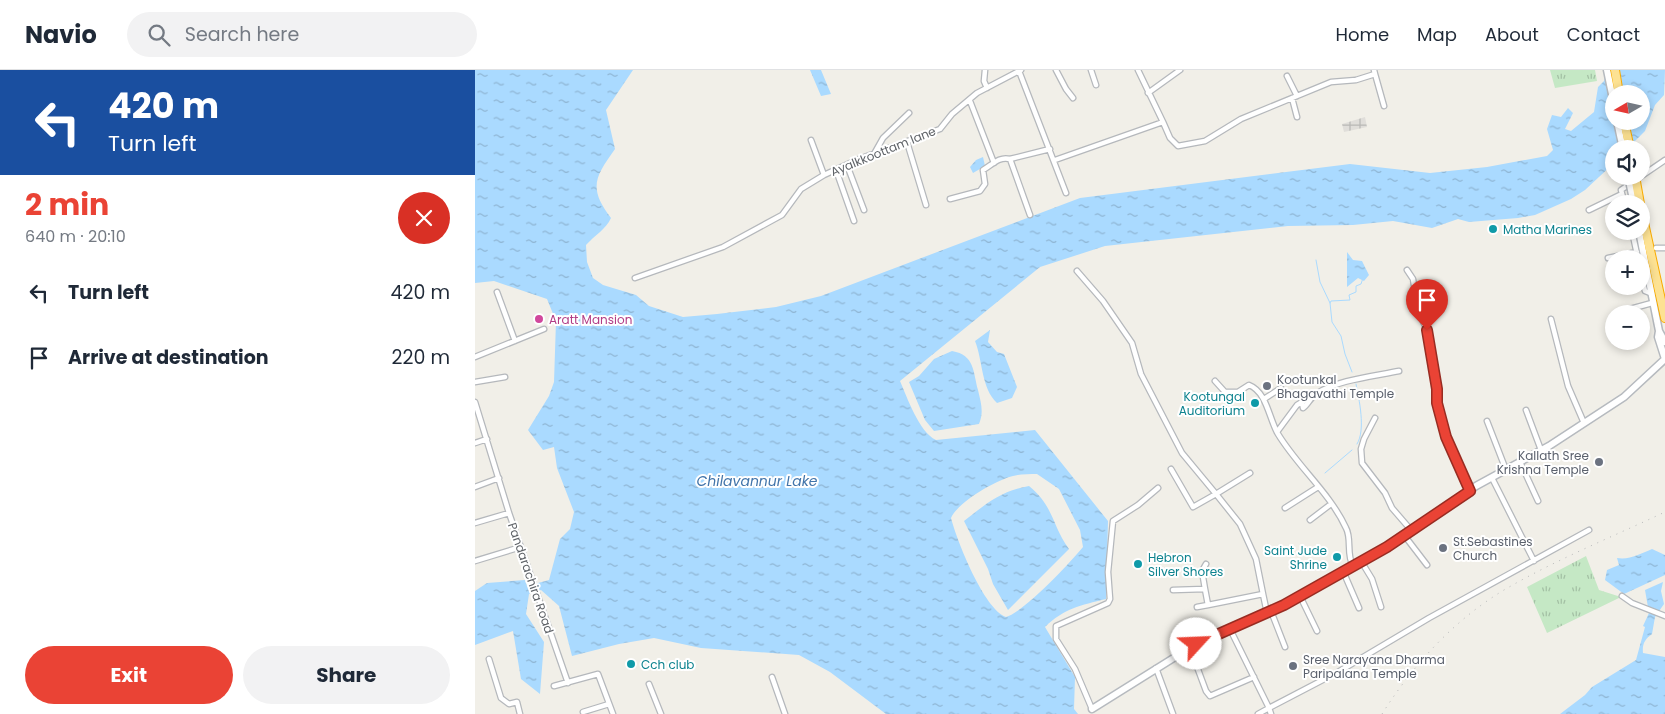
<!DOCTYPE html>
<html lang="en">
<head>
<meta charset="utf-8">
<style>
  :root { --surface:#fff; --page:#f2f2f3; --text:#1f2937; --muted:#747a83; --line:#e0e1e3; --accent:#ea4335 }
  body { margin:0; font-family:Poppins,sans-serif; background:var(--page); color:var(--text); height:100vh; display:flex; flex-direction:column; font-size:19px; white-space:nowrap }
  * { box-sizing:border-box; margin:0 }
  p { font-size:16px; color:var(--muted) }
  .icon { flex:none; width:28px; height:28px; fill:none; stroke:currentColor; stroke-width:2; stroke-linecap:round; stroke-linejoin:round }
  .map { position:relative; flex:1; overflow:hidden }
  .side { display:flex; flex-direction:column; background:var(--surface); width:475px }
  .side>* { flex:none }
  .banner { background:#1a4fa0; color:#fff; overflow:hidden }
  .needle { width:32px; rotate:261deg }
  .buttons { position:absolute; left:1130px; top:15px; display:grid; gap:10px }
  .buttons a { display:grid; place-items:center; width:45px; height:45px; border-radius:50%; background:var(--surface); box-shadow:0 2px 8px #0003; font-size:25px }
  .pin { position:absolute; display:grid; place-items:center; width:42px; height:42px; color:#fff; margin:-51px -21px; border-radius:50% 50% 50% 0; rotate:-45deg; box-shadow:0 0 5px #0007 }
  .pin .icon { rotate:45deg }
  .me { position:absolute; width:55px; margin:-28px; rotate:65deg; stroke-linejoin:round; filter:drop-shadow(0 0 4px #0008) }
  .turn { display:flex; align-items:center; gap:18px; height:105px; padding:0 25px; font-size:22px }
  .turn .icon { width:65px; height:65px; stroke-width:2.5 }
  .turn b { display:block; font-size:35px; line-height:42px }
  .round { display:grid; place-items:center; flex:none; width:52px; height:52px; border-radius:26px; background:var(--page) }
  .head { display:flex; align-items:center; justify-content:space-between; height:85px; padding:0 25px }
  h1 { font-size:30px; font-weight:700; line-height:38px; color:var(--accent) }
  .cta { display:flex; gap:10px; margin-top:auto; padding:10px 25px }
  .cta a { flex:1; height:58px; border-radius:30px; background:var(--accent); color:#fff; font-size:20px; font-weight:700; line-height:58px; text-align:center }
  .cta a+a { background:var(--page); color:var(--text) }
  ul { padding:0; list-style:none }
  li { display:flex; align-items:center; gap:15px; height:65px; padding:0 25px }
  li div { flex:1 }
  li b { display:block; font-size:19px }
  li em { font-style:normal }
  header { display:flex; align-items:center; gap:30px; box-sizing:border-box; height:70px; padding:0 25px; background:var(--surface); border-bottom:1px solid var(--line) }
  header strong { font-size:24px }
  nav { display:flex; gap:28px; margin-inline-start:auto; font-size:18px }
  .search { width:350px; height:45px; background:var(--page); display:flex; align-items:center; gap:12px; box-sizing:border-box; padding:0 18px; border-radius:28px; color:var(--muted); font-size:19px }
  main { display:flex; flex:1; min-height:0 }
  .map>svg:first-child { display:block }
  .industrial { fill:url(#industrial-grid) }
  .grass { fill:url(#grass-tufts) }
  .water { fill:url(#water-ripples); fill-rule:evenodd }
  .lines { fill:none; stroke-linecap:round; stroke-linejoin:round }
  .stream { stroke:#aadaff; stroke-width:1 }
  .street-casing { stroke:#b5b8bc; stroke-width:7 }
  .secondary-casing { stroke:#b6babf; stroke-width:9 }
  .highway-casing { stroke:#f9ab00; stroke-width:10 }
  .street { stroke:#fff; stroke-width:4.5 }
  .secondary { stroke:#fff; stroke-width:6 }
  .highway { stroke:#fde293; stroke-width:8 }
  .rail { stroke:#b6b7b8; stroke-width:1; stroke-dasharray:1 6; stroke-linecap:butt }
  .secondary-bridge-casing { stroke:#b6babf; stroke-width:9; stroke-linecap:butt }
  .highway-bridge-casing { stroke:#f9ab00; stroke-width:10; stroke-linecap:butt }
  .secondary-bridge { stroke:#fff; stroke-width:6 }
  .highway-bridge { stroke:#fde293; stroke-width:8 }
  .route-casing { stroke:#982c22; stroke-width:12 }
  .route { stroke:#ea4335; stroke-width:9 }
  .culture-dot { fill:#0f9aa8; stroke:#fff; stroke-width:2 }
  .hotel-dot { fill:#d1479c; stroke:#fff; stroke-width:2 }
  .worship-dot { fill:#6b7280; stroke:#fff; stroke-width:2 }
  .labels { text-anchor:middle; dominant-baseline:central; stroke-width:4; stroke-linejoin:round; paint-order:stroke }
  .street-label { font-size:12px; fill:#5f6368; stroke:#fff }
  .culture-label { font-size:12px; fill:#0d838f; stroke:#fff; text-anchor:start }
  .hotel-label { font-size:12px; fill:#b23c85; stroke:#fff; text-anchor:start }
  .worship-label { font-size:12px; fill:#5b616d; stroke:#fff; text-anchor:start }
  .water-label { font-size:14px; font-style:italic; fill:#4174aa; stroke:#fff }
</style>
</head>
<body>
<header>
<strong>Navio</strong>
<div class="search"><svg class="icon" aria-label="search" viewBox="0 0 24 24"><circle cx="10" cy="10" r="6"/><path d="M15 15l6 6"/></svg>Search here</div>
<nav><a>Home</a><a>Map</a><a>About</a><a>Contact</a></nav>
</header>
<main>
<section class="side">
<div class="banner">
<div class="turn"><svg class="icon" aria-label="left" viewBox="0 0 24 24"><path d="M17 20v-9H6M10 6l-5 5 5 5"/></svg><div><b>420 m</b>Turn left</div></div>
</div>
<div class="head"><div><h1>2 min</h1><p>640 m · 20:10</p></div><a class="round" style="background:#d93025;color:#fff"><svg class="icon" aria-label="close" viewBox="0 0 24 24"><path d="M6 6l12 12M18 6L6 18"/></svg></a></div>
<ul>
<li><svg class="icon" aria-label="left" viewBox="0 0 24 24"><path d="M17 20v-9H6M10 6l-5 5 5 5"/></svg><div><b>Turn left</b></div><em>420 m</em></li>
<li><svg class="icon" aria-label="arrive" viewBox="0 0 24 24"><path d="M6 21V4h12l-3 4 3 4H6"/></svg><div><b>Arrive at destination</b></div><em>220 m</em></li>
</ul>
<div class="cta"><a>Exit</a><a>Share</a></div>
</section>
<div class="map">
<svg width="1190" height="644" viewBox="0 0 1190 644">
  <defs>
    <pattern id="industrial-grid" width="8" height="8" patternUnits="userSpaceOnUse" patternTransform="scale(1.25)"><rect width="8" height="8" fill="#e0deda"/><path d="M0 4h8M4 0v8" fill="none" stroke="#b9b8b5"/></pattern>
    <pattern id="grass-tufts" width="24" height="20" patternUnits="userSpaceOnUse" patternTransform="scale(1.25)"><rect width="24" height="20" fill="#c5e8c5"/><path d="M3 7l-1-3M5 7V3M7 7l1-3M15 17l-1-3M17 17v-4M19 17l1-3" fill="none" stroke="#a3c0a4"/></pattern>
    <pattern id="water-ripples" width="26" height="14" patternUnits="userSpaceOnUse" patternTransform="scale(1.25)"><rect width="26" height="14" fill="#aadaff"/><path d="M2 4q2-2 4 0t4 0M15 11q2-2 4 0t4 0" fill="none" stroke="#8eb4d2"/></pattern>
  </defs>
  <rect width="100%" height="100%" fill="#f1efe8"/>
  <path class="industrial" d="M890,47L892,57L869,62L867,54Z"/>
  <path class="grass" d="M1075,0H1120L1122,11L1080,18Z
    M1111,486L1124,520L1146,527L1072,563L1052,517Z"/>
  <path class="water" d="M0,0H158L131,40L140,79C120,107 113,118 136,148C131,159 120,165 111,175L112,192L118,208L128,215L161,225L174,236L208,247L242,244L301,237L346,226L605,128L875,94L955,103L1012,97L1072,86L1078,80L1072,59L1077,45L1086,47L1093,38L1098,43L1090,59L1096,61L1119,42L1123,17L1129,11L1132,0H1190L1189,25L1180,35L1170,61L1152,79H1139V93L1110,120L1096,129L1060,145L1043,148L994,152L983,149L957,158L918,151L878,155L813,156L630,176L565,197L425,311C432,327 444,362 461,370L560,360L633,451L631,529C606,535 588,539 570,557L600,607L599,639L603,644H411L355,602L324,585L226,578L179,568L144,574L97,586L84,536L66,520L54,524L51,544L69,572L65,624L46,609L38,561L0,575V521L12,513L50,510L52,516L74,510L85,469L95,459L99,442L82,398L79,377L68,380L53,360L74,326L79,312L81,251L72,229L19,211L0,213ZM1139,24H1166V51H1139ZM562,404L584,419L605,460L608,477C595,493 549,542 531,547C509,539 482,471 476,448C483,432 521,410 538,406C546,404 555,404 562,404Z
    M335,0H346L356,24L346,26Z
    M508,87L510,96L498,103L495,97L501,90Z
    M872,182L878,190L887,191L894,205L889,211L883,208L872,217Z
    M515,260L513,272L522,282L529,284L542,317L537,328L522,333C506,318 508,291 500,271Z
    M477,281C500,285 498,302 503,320C506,333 509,342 504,354L459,361L450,350L434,312L444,306L459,289Z
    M554,416C579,436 577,456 594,479L533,540L518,514L513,499L489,451C512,433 526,421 554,416Z
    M1177,479L1190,485V505L1149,524L1130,510L1132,500L1144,495L1142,488C1155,490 1165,484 1177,479Z
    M1188,512L1186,521L1189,534L1180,547L1177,564C1170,569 1167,574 1168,583L1190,587V644H1085L1110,625L1117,617L1161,590L1170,557L1168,556L1174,543L1170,520Z"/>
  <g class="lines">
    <path class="stream" d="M841,190L845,212L855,233
      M877,302L870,284L866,266L857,252L855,233L856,231L875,230L874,225L881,222V216L886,214L888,208
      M881,314C884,329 891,360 882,374
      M850,403L877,380"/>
    <g class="street-casing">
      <path id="street" d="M510,0L509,11L512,18
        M581,0L591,19L598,28
        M616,0L621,15
        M663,0L688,52
        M544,1L591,123
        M900,4L909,36
        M812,6L822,26
        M673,23L705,0
        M817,28L822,47
        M495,31L519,93
        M336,70L349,105
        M432,72L451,135
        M399,84L408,68L434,43
        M535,89L575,79
        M580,90L688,52L695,68L703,76L730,71L766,49L856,12L881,10L900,4L899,0
        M372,95L389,140
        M361,100L379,151
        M475,129L505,121L510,114L508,100C517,95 524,86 535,89L555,145
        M1150,134L1146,120L1190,90
        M1114,140L1147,124
        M1157,161L1163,189
        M1181,178H1190
        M1133,188L1162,182
        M932,200L938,209L943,241L952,260L962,319V333L971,367L995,421
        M602,201L628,231L657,273L666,304L707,383L741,424L718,437L696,399
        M1166,206L1170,221L1175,223
        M160,208L248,177L307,145L326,119L349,105L384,89L465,59L477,44L502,23L546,0
        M22,222L40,271
        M1144,242L1177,233
        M1076,249L1093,316L1109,353
        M0,287L69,259
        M740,311L750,322H763L774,315C792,322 794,349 803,364C823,397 855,423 871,458C877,469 871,484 878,496
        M0,312L30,307
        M789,329L806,318
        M0,332L34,443L93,613
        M1051,340L1066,380
        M900,348L889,369L886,379L887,393L910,423L917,438L936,460
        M1012,351L1031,400
        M802,362L822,335L827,332L828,338C833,335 835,328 841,324C861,310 900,306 924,301
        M0,373L12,369
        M1045,392L1063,431
        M775,403L741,424L765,454L781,489L788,524
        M1017,408L1059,491
        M0,417L24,408
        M810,438L843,417
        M835,450L856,434
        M0,453L34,443
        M929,465L952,495
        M0,491L46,477
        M886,491L897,509L906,537
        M868,501L884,538
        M730,519L727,501L731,494
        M698,520L730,519L733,535L788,524L792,543
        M825,526L842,561
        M1147,526L1157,533L1190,546
        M722,537L733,535
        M796,541L810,577
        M755,559L794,638L783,644
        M715,578L731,621L735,626L779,607
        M14,589L26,628L34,634L42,632L45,644
        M681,598L698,644
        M297,607L310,644
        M174,614L186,644
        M79,616L123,604L138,644
        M617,639L600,599L581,569V556L633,533L635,529L633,502L638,451L663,435L683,418
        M108,642L134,634
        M796,644L794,638L863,602L954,548L1114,460"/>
    </g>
    <g class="secondary-casing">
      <path id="secondary" d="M1132,0L1139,34
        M1142,51L1148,79
        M1164,161L1184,261
        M1190,272L1184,261L1183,267L1190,289
        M617,639L721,574L809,535L912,477L1001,416L1074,376L1149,327L1190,289"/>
    </g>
    <g class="highway-casing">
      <path id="highway" d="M1140,0L1144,24
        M1149,51L1155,79
        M1166,139L1190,248"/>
    </g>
    <use href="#street" class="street"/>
    <use href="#secondary" class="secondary"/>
    <use href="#highway" class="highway"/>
    <path class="rail" d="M907,644C938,595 979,550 1029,520C1080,490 1137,467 1190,442"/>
    <g class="secondary-bridge-casing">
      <path id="secondary-bridge" d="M1153,106L1159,134"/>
    </g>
    <g class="highway-bridge-casing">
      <path id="highway-bridge" d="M1160,106L1165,134"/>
    </g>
    <use href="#secondary-bridge" class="secondary-bridge"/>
    <use href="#highway-bridge" class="highway-bridge"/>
  </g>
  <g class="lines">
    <g class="route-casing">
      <path id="route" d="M721,574L809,535L912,477L995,421L971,367L962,333V319L952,260"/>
    </g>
    <use href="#route" class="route"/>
  </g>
  <g class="culture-dot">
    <circle cx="1018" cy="159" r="5"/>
    <circle cx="780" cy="333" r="5"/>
    <circle cx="862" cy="487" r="5"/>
    <circle cx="663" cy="494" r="5"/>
    <circle cx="156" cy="594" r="5"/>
  </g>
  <circle class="hotel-dot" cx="64" cy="249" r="5"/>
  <g class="worship-dot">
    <circle cx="792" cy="316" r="5"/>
    <circle cx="1124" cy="392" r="5"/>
    <circle cx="968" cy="478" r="5"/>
    <circle cx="818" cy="596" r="5"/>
  </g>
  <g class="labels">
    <g class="street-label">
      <text transform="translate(408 81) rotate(-22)">Ayalkkoottam lane</text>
      <text transform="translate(56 508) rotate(71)">Pandarachira Road</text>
    </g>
    <g class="culture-label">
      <text x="1028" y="159">Matha Marines</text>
      <text x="770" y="326" text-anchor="end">Kootungal<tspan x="770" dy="14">Auditorium</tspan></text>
      <text x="852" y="480" text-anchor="end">Saint Jude<tspan x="852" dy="14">Shrine</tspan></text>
      <text x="673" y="487">Hebron<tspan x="673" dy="14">Silver Shores</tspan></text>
      <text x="166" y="594">Cch club</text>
    </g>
    <g class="hotel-label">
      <text x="74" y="249">Aratt Mansion</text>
    </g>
    <g class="worship-label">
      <text x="802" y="309">Kootunkal<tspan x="802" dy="14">Bhagavathi Temple</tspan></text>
      <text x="1114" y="385" text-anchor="end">Kallath Sree<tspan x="1114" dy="14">Krishna Temple</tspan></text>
      <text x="978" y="471">St.Sebastines<tspan x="978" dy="14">Church</tspan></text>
      <text x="828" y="589">Sree Narayana Dharma<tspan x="828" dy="14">Paripalana Temple</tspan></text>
    </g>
    <g class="water-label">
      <text x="282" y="411">Chilavannur Lake</text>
    </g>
  </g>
</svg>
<div class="buttons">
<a><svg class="needle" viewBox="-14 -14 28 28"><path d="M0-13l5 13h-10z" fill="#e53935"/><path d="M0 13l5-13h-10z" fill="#747a83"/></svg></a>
<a><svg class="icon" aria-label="sound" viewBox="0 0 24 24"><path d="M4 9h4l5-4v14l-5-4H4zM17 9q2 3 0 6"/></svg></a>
<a><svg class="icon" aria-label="layers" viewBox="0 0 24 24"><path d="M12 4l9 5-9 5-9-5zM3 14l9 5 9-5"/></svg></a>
<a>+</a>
<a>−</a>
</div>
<div class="pin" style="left:952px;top:260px;background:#d93025"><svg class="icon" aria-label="arrive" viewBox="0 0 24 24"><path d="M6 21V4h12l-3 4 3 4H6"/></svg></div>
<svg class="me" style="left:721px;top:574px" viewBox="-20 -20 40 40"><circle r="19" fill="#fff"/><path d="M0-13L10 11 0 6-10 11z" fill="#ea4335"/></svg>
</div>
</main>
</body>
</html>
